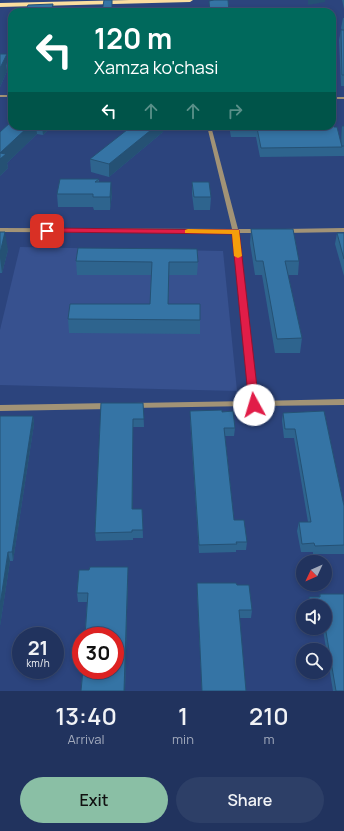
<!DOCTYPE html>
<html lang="en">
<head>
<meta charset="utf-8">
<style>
  :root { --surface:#21335e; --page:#2d3f67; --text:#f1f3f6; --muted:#a2aabc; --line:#3e4e73; --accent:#8abfa5 }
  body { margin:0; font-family:Manrope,sans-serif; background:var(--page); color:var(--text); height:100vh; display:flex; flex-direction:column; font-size:15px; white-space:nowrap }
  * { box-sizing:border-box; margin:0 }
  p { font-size:13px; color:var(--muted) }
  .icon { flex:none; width:22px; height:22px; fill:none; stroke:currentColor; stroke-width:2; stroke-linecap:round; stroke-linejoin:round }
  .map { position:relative; height:691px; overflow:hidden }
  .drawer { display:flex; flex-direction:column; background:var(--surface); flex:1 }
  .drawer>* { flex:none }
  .hud { position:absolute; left:8px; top:8px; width:328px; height:122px; border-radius:12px; box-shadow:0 2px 6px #0003,0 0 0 1px var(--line); background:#00695c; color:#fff; overflow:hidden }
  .needle { width:26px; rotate:226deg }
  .buttons { position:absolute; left:296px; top:555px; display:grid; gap:8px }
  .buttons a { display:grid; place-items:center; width:36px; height:36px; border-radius:50%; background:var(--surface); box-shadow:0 2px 6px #0003,0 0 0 1px var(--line); font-size:20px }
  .speed { position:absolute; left:12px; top:627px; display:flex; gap:8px; font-size:20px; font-weight:700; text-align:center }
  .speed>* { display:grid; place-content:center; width:52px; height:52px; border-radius:50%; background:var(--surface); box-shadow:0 2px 6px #0003,0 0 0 1px var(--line); line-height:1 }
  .speed small { font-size:10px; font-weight:400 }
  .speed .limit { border:6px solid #d22; background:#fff; color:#111 }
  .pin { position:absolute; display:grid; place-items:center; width:34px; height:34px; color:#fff; margin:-17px; border-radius:8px; box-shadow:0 2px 6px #0006 }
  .me { position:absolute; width:44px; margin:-22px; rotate:354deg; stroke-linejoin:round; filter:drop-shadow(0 0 3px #0008) }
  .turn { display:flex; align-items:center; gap:14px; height:84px; padding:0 20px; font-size:18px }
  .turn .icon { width:52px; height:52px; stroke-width:2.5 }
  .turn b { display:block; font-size:28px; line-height:34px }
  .lanes { display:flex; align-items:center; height:38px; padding:0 20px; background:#0003; justify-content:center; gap:20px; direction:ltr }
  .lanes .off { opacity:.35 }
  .eta { display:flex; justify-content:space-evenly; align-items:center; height:68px; text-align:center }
  .eta b { font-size:24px; font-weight:600; line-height:28px }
  .action { display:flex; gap:8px; margin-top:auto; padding:8px 20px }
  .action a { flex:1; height:46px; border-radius:24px; background:var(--accent); color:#111; font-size:16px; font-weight:600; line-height:46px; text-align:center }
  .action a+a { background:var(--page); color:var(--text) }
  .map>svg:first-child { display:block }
  .built { fill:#37518f }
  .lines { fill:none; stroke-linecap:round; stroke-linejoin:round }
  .minor { fill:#a29376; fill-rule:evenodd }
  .major { fill:#fbde9f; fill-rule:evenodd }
  .wall { fill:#2e648e }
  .shaded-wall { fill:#255174 }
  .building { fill:#3574a5; stroke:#255174 }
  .route { fill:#e11d48; stroke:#92132f }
  .slow { fill:#f59e0b }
</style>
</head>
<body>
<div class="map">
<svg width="344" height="691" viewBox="0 0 344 691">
  <rect width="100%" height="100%" fill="#2c447d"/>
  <path class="built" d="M20,247L223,251L237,391L0,385V330Z"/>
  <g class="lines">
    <path class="minor" d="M0,95H12V97H0Z
      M332,97H344V99H332Z
      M207,126H211L238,229H260L263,231L260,233H239L257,401L344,399V405L257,406L254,408L251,406L131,408L130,406L131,404L134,403L250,401L233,233L0,232V228L232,229Z
      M344,228V232L284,233L281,231L284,229Z
      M110,403L113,404L114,406L113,408L110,409L0,411V405Z"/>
    <path class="major" d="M130,0H193L190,2L0,7V3Z"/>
  </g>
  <path class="wall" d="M342,0H344V9Z
    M343,18H344V86H341L339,40L341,30H342L341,28Z
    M12,48V80H8L7,71L0,87V54H7L8,60Z
    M12,126H52L43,135L37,134L7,163L8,168L0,176Z
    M229,126H332L334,127L341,143V136L342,126H344V156H341V155V156L260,157L256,137H231Z
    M163,132L109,177L91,172L90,159Z
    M99,179V182L112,194L110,210H94L93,207H58L57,194Z
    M192,182L211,197L210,210H194L192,194Z
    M251,229L299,261L298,275H288L302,338L300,353H275L262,275H255L250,243Z
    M0,232L8,250L2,273H0Z
    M337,233H344V276L335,244Z
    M76,261L198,262L197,275H169L168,304L200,320V334L69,333L68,319L150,304L151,275H77Z
    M101,403H143L144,427H133V509H142L143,538H133V540L96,541L95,533Z
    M190,411L222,412L235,428L234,436H225L234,520L247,542L246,550H236V552L199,553L190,419Z
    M324,411L344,506V554H313V552H301L297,531L299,522H308L294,438H284L282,421L283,413Z
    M33,416L34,424L13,561H10L0,626V418Z
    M128,567V575L125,691H81L87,602H78L77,593L89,570Z
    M197,583L237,585L252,610L251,618H239L246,691H202L197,592Z
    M320,594H344V691H333L323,630H311V628H325V606H308L309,597H319Z"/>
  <path class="shaded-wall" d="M308,0H325V2L308,5Z
    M53,4L54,12H51Z
    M7,54L8,64H6L7,71L0,87V68Z
    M29,126H36L37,134L7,163L8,168L0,176V153Z
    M42,126H52L43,135Z
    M156,126H163V132L109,177V164Z
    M111,182L112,194L110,210V197Z
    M5,232L8,250L2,273L0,258V253Z
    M33,416L34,424L13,561L12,552Z
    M133,419V518L132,509Z
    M8,552L10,561L0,626V605Z
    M128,567V575L125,691H124Z"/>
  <path class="building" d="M104,0H112V12H102Z
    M214,0H228L229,12H210L209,1Z
    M53,4L51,12H25L28,5Z
    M341,30H344V75H342Z
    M12,48V64H6Z
    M0,54H7L0,68Z
    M12,121V126H29L0,153L6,154L0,159V132Z
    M332,121L334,127H337L342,147L261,148L257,128H231V126H332Z
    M132,126H156L109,164L90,159Z
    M342,126H344V146H342Z
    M60,179H99L95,182H111L110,197H93V194H57Z
    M192,182H209L211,197H194Z
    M251,229H293L299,261H285L302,338L277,339L263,261H256Z
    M0,232H5L0,253Z
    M337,233H344V259Z
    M78,248L197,249L198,262H169L168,304H200V320L68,319L70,304H150L152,262L76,261Z
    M101,403H143L144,419H133L132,509H142L143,530H132V532L95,533Z
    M222,410V412L233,411L235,428H224L234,520H244L247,542H236L237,544L199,545L190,411Z
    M324,411L344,506V545L315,546L314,543L302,544L299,522H311L295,429H285L283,413Z
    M0,416H33L12,552H8L0,605Z
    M90,567H128L124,691H81L83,670H115V636H85L88,593H77L79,570H89Z
    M197,583H236L237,585H249L252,610H239L246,691H202Z
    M320,594H344V691H336L325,626V606H310L309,597H320Z"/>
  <path class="route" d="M47,228L239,230L259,405L258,407H251L249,405L232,234L44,232L43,231Z"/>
  <path class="slow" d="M188,229L239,230L242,256L238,258L234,256L232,234L185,233V230Z"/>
</svg>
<div class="buttons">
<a><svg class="needle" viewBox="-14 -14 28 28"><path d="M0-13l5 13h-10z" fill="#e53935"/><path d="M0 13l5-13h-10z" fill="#a2aabc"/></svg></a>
<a><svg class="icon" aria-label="sound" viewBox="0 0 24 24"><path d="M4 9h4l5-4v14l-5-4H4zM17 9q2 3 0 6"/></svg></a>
<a><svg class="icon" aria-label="search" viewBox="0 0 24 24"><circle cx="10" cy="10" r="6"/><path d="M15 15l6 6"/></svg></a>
</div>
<div class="speed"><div>21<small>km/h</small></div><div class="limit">30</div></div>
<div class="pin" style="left:47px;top:231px;background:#d93025"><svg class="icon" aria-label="arrive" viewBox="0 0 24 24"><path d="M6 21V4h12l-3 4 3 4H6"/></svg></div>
<svg class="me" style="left:254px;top:405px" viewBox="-20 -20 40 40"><circle r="19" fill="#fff"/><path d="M0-13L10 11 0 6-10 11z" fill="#e11d48"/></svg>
<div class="hud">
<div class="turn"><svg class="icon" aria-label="left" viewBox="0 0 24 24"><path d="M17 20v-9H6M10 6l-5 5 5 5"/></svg><div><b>120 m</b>Xamza ko'chasi</div></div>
<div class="lanes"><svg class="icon" aria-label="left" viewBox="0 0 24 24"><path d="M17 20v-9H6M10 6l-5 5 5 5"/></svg><svg class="icon off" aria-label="ahead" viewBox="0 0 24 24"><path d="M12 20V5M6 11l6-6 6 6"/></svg><svg class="icon off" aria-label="ahead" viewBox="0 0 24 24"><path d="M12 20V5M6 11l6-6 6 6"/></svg><svg class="icon off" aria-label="right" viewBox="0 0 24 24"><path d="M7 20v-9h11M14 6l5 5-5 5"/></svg></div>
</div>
</div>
<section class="drawer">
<div class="eta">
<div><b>13:40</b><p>Arrival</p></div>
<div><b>1</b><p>min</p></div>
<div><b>210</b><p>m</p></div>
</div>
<div class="action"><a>Exit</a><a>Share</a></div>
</section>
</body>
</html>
